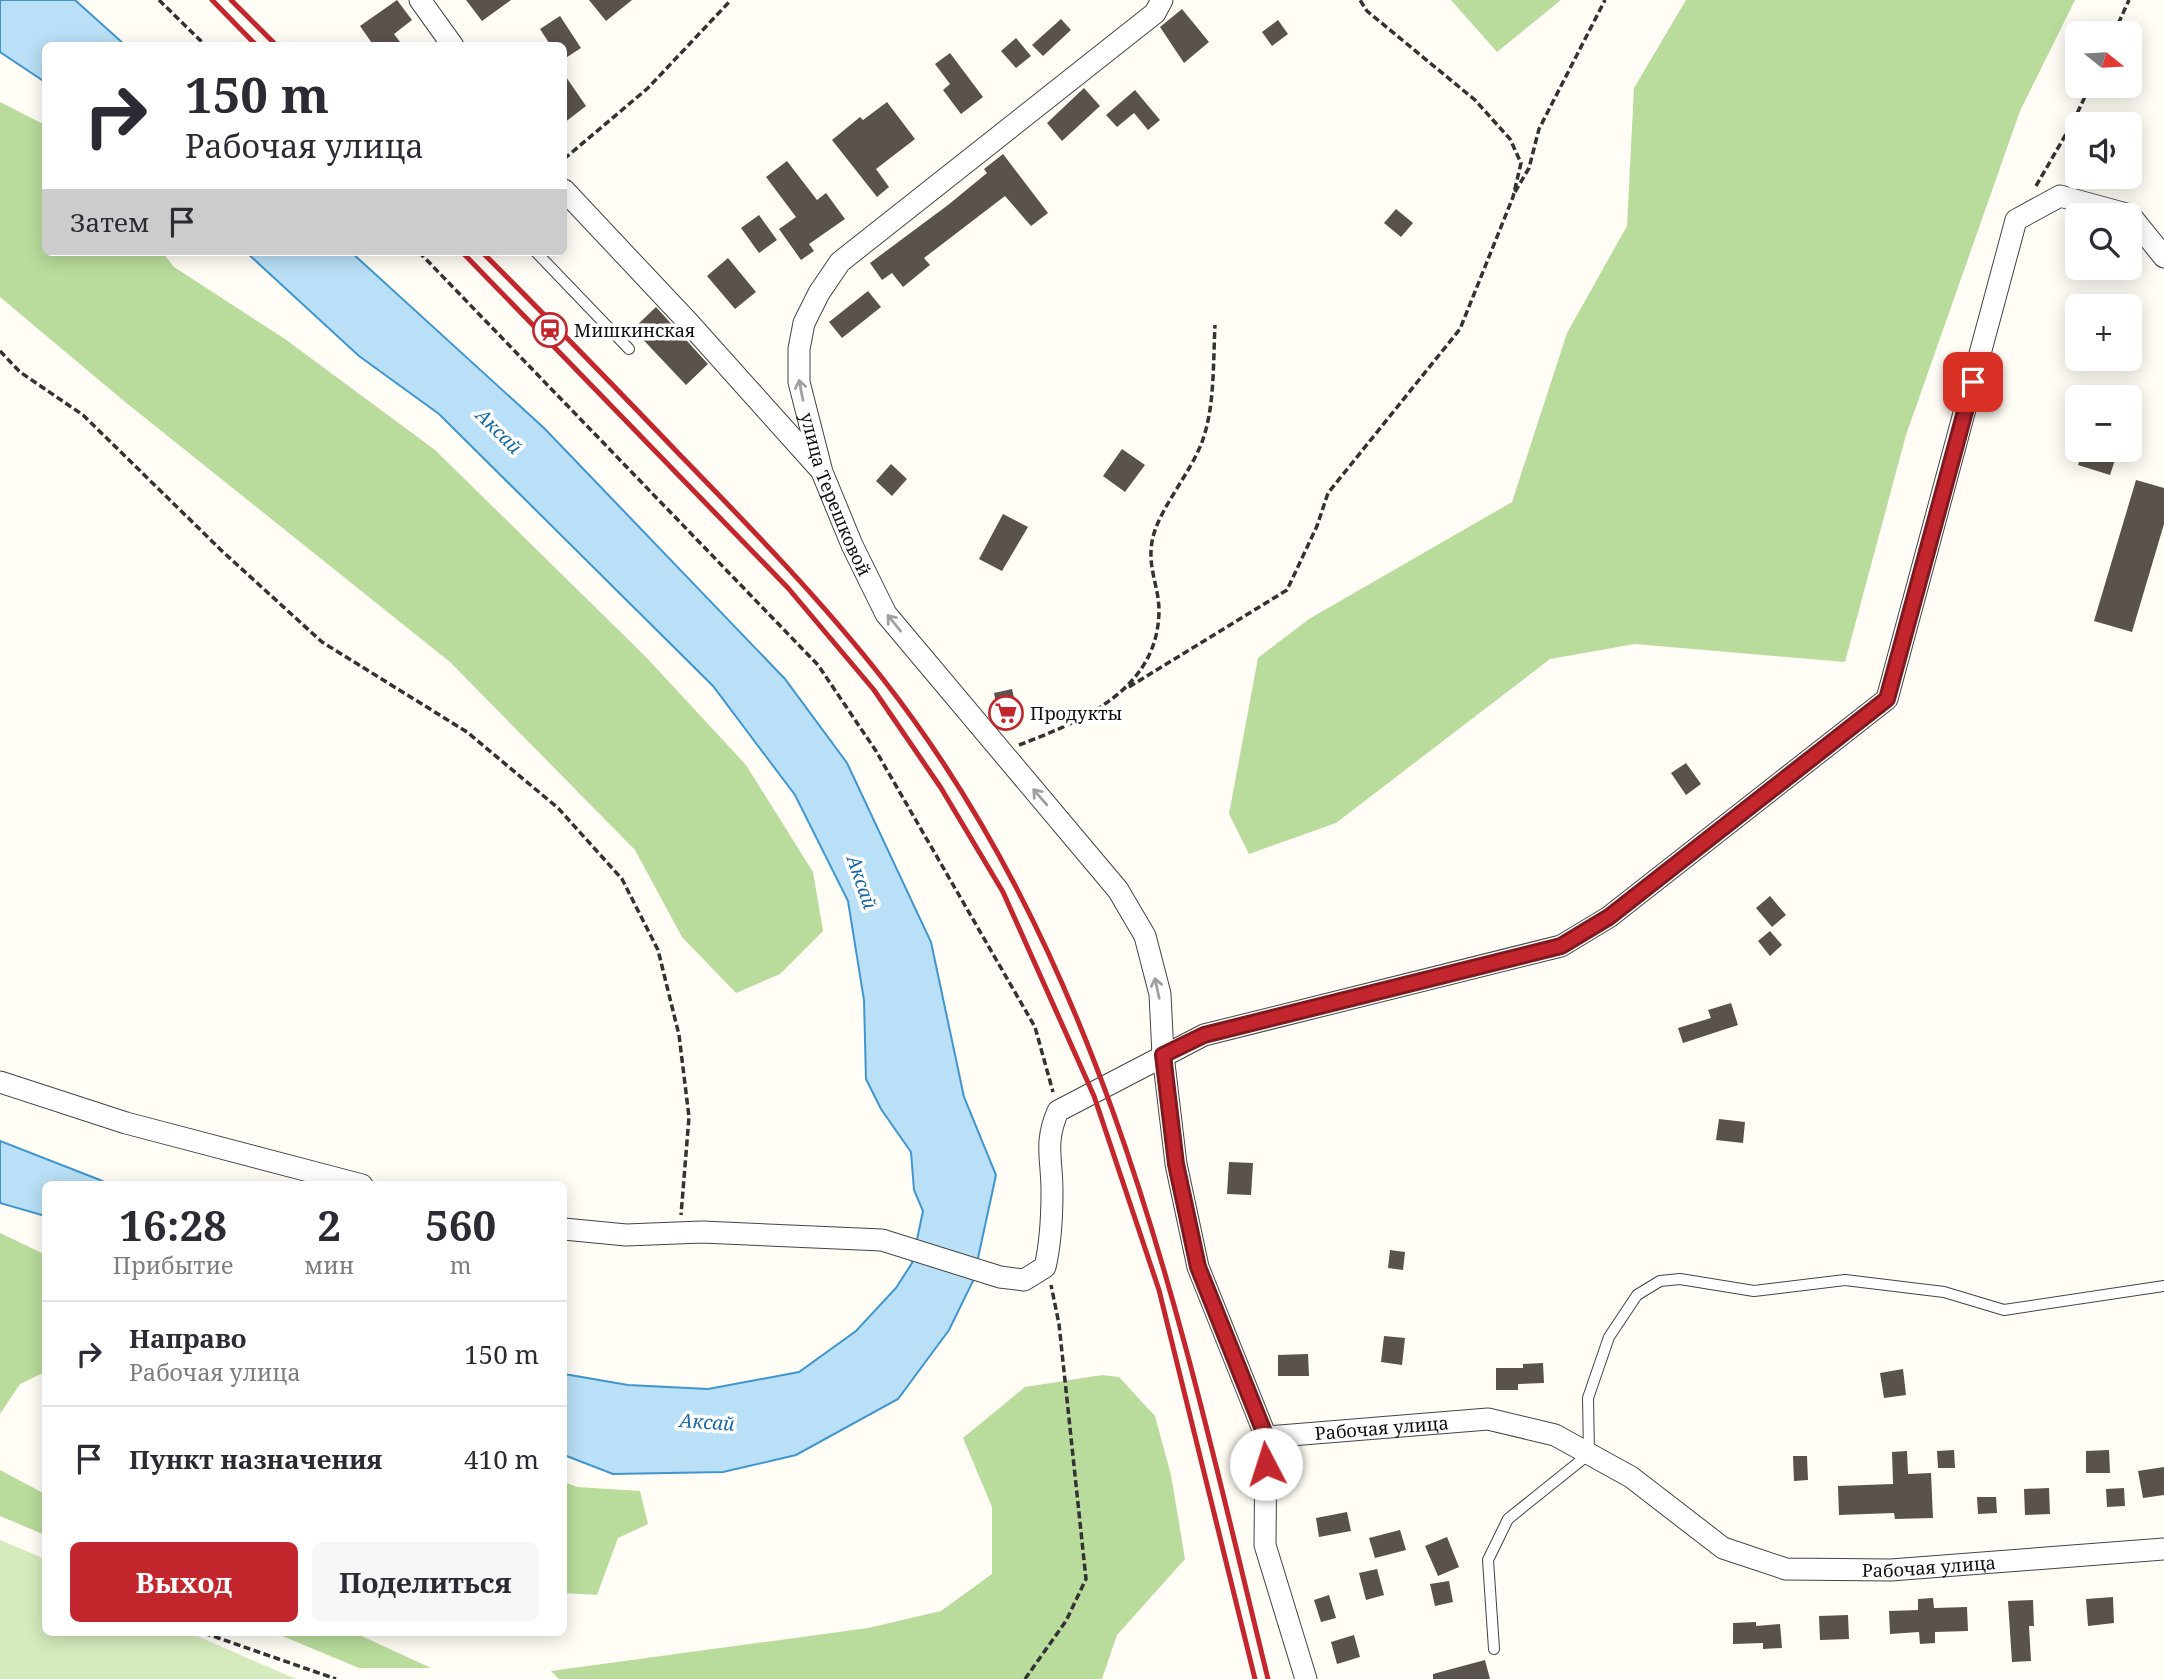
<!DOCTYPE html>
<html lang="ru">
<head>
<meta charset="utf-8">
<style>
  :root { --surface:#fff; --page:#f7f7f7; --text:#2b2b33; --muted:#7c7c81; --line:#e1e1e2; --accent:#c4262e }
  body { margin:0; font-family:"Noto Serif",serif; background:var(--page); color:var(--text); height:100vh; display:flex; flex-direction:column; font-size:26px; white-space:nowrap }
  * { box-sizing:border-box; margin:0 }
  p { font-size:23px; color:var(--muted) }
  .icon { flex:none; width:38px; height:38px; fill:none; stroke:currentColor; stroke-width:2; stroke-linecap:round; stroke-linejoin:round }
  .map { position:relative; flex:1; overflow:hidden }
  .details { position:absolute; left:42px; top:1181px; width:525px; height:455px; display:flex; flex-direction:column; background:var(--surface); border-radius:10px; box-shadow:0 4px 18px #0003 }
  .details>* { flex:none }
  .hud { position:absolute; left:42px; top:42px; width:525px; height:214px; border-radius:10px; box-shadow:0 4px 18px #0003; background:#fff; color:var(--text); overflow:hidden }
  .needle { width:46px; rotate:108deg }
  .buttons { position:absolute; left:2065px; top:21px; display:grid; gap:14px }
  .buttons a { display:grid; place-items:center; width:77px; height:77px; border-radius:10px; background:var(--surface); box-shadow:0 4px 18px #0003; font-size:35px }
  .pin { position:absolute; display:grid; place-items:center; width:60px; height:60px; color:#fff; margin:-30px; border-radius:14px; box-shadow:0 4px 10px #0006 }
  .me { position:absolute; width:77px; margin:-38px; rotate:355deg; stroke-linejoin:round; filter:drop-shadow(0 0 5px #0008) }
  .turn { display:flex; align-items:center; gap:24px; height:147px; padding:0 28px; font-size:32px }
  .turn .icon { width:91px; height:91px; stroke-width:2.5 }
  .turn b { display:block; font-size:49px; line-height:60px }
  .then { display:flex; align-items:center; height:66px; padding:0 28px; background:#0003; gap:14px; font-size:26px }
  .eta { display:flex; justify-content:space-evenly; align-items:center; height:119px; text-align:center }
  .eta b { font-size:42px; font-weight:700; line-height:49px }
  .primary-button { display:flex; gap:14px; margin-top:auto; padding:14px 28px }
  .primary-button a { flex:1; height:80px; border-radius:10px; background:var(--accent); color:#fff; font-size:28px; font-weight:700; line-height:80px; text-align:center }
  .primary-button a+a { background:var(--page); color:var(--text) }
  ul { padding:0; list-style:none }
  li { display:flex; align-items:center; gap:21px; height:105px; padding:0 28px; border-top:2px solid var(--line) }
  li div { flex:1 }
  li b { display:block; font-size:26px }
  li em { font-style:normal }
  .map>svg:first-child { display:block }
  .green { fill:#d5ebbd }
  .forest { fill:#b9dc9c }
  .water { fill:#b9e0f7; stroke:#3f96cf; stroke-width:2 }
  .building { fill:#5a524d }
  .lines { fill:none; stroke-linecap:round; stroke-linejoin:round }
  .service-casing { stroke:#444; stroke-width:12 }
  .minor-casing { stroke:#444; stroke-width:23 }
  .path { stroke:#333; stroke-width:3.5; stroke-dasharray:7 3.5; stroke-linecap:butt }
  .service { stroke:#fff; stroke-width:10 }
  .minor { stroke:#fff; stroke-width:21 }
  .rail { stroke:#c4262e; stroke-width:5 }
  .oneway { stroke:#a0a0a0 }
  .route-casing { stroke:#7f191e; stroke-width:18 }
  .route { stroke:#c4262e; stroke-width:12 }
  .labels { text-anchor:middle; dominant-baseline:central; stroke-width:7; stroke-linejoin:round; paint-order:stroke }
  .poi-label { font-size:18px; fill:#111; stroke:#fff; text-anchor:start }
  .street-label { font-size:18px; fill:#111; stroke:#fff }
  .water-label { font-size:19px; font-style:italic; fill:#1768a6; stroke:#fff }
</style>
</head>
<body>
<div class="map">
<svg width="2164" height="1679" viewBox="0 0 2164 1679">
  <rect width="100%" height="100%" fill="#fffdf5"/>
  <path class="green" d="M0,1540L45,1559L46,1633H190L296,1679H0Z"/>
  <path class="forest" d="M1451,0H1561L1497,52Z
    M1686,0H2075L2020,111L1906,435L1845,662L1635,644L1550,659L1336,823L1249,854L1229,814L1258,658L1309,619L1512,502L1567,333L1627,226L1634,88Z
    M0,102L45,125L46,252H162L174,267L285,339L435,450L645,656L746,765L813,872L823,931L780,974L736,993L682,937L635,850L450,662L124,401L0,297Z
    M0,1233L46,1255L45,1372L20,1384L0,1414Z
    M1102,1375L1119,1377L1155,1416L1171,1475L1185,1559L1117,1635L1102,1679H559L551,1671L868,1628L941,1611L992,1574V1507L963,1438L1025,1387Z
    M0,1470L45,1494V1535L0,1516Z
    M564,1482L577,1487L640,1491L648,1524L618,1538L597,1595L564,1593Z
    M275,1633H355L431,1668H359Z"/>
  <path class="water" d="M0,0H75L125,45L46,46L45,82L0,52Z
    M246,252H351L544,428L785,679L847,763L931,942L964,1097L996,1175L973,1281L949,1330L898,1399L796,1455L723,1472L613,1474L564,1455V1374L628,1385L708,1389L799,1372L856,1331L896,1288L912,1263L923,1211L914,1190L911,1152L881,1109L866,1079L864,1000L848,901L795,795L713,686L439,414L359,356Z
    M0,1141L100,1180L110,1185H46L45,1216L0,1203Z"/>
  <path class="building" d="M397,0L412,20L394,34L403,46H374L360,26Z
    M466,0H511L482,21Z
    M589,0H632L606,21Z
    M1182,9L1209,42L1184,63L1160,27Z
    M560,16L581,48L564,59V46H551L540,29Z
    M1061,19L1071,30L1043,56L1032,45Z
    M1278,20L1288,34L1272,46L1262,32Z
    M1016,38L1031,56L1016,68L1001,51Z
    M950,53L983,97L961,114L943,90L950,84L935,64Z
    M564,74L586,106L564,123Z
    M1084,88L1100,106L1062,141L1047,123Z
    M1135,90L1160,120L1148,130L1134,113L1117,127L1106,115Z
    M887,102L915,139L876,169L889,187L877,197L832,140L860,117L863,120Z
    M1003,154L1048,213L1031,226L1005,196L924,258L930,265L903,287L892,273L882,280L870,263L948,205L987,173L984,169Z
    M787,161L817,200L826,193L845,219L809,244L814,251L801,260L779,229L796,217L766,177Z
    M1396,209L1413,223L1401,237L1384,223Z
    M759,215L777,240L759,253L741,228Z
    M728,258L756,292L735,309L707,276Z
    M868,291L881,307L842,338L829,322Z
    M656,307L708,364L686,385L633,329Z
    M1122,449L1145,465L1125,492L1103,476Z
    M2083,450L2115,460L2110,475L2078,465Z
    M891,464L907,479L892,496L876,481Z
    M2136,480L2164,488V524L2132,632L2094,621Z
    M1003,514L1028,527L1002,571L979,559Z
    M1012,689L1017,710L998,714L994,693Z
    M1686,763L1701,784L1686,795L1671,773Z
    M1770,896L1786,915L1772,927L1756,908Z
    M1770,931L1782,945L1770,956L1758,941Z
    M1731,1003L1738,1025L1683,1043L1678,1028L1711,1018L1708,1010Z
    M1719,1119L1745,1122L1743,1143L1716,1140Z
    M1229,1162L1253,1163L1251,1195L1227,1194Z
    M1390,1250L1405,1252L1403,1270L1388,1268Z
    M1384,1336L1405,1338L1402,1365L1381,1362Z
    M1308,1354L1309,1376H1278V1355Z
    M1543,1363L1544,1383L1518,1384V1390H1496V1368H1523V1364Z
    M1903,1369L1906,1395L1884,1398L1880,1373Z
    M1954,1450L1955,1468H1938L1937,1451Z
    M2109,1450L2110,1473H2086V1451Z
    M1907,1451L1908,1474L1931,1473L1933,1518L1895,1519L1894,1513L1839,1515L1838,1486L1893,1484L1892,1452Z
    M1793,1456H1807L1808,1480L1794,1481Z
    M2164,1467V1495L2143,1498L2138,1471Z
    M2049,1488L2050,1514L2025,1515L2024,1489Z
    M2124,1488L2125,1506L2107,1507L2106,1489Z
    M1977,1497H1996L1997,1513L1978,1514Z
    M1347,1512L1351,1531L1319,1537L1316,1518Z
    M1400,1530L1406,1550L1375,1558L1369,1538Z
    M1447,1537L1459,1567L1438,1576L1425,1546Z
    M1377,1569L1384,1595L1366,1600L1359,1573Z
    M1449,1581L1453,1602L1435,1606L1430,1584Z
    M1329,1595L1336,1618L1321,1622L1314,1600Z
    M2113,1597L2114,1623L2088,1626L2086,1599Z
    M1933,1598L1934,1608L1967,1607L1968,1631L1935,1632V1643L1920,1644L1919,1632L1890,1634L1889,1611L1918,1610V1599Z
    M2033,1600L2034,1626H2029L2031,1661L2012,1662L2008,1601Z
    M1848,1615L1849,1639L1820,1640L1819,1616Z
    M1756,1622V1626L1780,1624L1782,1648L1763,1649V1643L1733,1644V1623Z
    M1354,1635L1360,1657L1337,1664L1331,1642Z
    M1485,1660L1490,1679H1433V1674Z"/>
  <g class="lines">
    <g class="service-casing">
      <path id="service" d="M536,252L629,349
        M1494,1649L1488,1560L1508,1519L1589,1454L1588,1398L1609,1337L1637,1295L1660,1281L1680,1279L1754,1291L1845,1280L1944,1292L2004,1310L2164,1286"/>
    </g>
    <g class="minor-casing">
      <g id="minor">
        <path d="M420,0L453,46"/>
        <path id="s1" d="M1162,0L1155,13L840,262L819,293L804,323L799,349V382L822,472L852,545L886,614L1118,890L1145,936L1160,994L1163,1055L1176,1164L1198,1267L1266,1437L1265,1545L1306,1679"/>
        <path d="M564,190L689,323L819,468"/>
        <path d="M0,1082L126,1123L362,1185"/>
        <path d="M564,1229L626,1235L702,1232L882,1240L1000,1277L1024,1280L1045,1267C1051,1242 1052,1216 1052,1191C1052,1158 1044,1143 1058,1111L1204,1035L1561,946L1609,917L1887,699L2016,220L2060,196L2130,215L2164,257"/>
        <path id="s2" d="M1266,1437L1488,1419L1555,1435L1631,1477L1723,1548L1786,1569L1891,1570L2164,1549"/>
      </g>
    </g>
    <path class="path" d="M159,0L206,46
      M2114,33L2129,0
      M564,159L648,88L731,0
      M2036,186L2073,122L2090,86
      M1515,192L1529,168L1539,129L1605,0
      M419,252L818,665L876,751L1035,1027L1053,1092
      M0,351L20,372L83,415L222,551L322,642L467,732L558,808L622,879L658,950L679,1035L689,1117L681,1215
      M1129,687L1287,590L1317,526L1328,493L1460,329L1513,197L1521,163L1510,139L1475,100L1367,11L1360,0
      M1019,745C1082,721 1158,690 1159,611C1159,585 1146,566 1153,537C1160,508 1191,472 1202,442C1215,407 1213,362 1215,325
      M204,1633L336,1679
      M1025,1679L1066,1621L1086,1579L1059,1324L1051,1285"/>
    <use href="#service" class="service"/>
    <use href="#minor" class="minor"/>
    <path class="rail" d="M212,0L257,46
      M231,0L277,46
      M462,252L788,588L874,690L941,788L1003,892L1094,1096L1159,1290L1255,1679
      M482,252C549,319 615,387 681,456C751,528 821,600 883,679C1111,971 1182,1329 1268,1679"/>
  </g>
  <defs><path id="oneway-shaft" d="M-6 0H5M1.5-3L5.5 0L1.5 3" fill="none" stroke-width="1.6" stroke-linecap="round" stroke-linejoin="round" transform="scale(1.75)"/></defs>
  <g class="oneway">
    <use href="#oneway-shaft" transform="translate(801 390) rotate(-101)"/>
    <use href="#oneway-shaft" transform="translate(894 623) rotate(-129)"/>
    <use href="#oneway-shaft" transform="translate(1040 797) rotate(-131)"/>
    <use href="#oneway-shaft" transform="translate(1157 988) rotate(-102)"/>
  </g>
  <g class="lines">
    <g class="route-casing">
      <path id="route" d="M1266,1464V1437L1198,1267L1176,1164L1163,1055L1204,1035L1561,946L1609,917L1887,699L1973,382"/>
    </g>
    <use href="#route" class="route"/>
  </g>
  <defs>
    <g id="station-ring" transform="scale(1.75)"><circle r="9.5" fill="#fff" stroke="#c4262e" stroke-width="1.5"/><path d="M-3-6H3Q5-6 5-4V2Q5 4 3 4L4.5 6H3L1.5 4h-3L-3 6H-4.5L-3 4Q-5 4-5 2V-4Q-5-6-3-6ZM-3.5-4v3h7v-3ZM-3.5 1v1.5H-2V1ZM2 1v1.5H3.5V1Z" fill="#c4262e"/></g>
    <g id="supermarket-ring" transform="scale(1.75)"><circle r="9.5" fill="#fff" stroke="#c4262e" stroke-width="1.5"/><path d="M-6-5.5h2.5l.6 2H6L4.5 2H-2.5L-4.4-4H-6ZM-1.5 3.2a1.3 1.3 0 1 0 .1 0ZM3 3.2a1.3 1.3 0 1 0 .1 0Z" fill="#c4262e"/></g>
  </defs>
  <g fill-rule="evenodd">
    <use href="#station-ring" x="550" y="330"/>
    <use href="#supermarket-ring" x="1006" y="713"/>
  </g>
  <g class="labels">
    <g class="poi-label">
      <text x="574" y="330">Мишкинская</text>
      <text x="1030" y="713">Продукты</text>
    </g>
    <g class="street-label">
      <text stroke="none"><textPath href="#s1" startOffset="665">улица Терешковой</textPath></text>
      <text stroke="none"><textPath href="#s2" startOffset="116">Рабочая улица</textPath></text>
      <text stroke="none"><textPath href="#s2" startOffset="704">Рабочая улица</textPath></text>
    </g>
    <g class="water-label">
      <text transform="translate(499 431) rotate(45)">Аксай</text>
      <text transform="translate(862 882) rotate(71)">Аксай</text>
      <text transform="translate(707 1422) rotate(4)">Аксай</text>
    </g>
  </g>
</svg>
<div class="buttons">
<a><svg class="needle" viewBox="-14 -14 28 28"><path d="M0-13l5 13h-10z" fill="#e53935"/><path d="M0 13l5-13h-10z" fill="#7c7c81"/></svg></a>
<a><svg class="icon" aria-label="sound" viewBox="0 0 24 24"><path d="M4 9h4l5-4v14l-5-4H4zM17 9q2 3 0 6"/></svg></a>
<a><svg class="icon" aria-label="search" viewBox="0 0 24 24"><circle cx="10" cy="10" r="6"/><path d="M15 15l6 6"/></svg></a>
<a>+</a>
<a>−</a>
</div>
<div class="pin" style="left:1973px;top:382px;background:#d93025"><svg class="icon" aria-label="arrive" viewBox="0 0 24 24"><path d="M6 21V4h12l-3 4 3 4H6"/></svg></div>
<svg class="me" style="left:1266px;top:1464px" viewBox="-20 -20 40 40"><circle r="19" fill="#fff"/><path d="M0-13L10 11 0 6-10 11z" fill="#c4262e"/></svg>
<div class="hud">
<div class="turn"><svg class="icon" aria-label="right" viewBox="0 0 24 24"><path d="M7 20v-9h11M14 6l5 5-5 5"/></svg><div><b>150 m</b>Рабочая улица</div></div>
<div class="then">Затем<svg class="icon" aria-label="arrive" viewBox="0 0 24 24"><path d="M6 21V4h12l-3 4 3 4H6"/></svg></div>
</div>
<section class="details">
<div class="eta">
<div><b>16:28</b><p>Прибытие</p></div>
<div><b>2</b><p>мин</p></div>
<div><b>560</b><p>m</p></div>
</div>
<ul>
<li><svg class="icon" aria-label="right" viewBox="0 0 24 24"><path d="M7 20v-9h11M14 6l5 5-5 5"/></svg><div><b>Направо</b><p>Рабочая улица</p></div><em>150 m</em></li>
<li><svg class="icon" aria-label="arrive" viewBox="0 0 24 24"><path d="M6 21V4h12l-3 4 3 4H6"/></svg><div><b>Пункт назначения</b></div><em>410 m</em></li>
</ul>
<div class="primary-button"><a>Выход</a><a>Поделиться</a></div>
</section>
</div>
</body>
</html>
